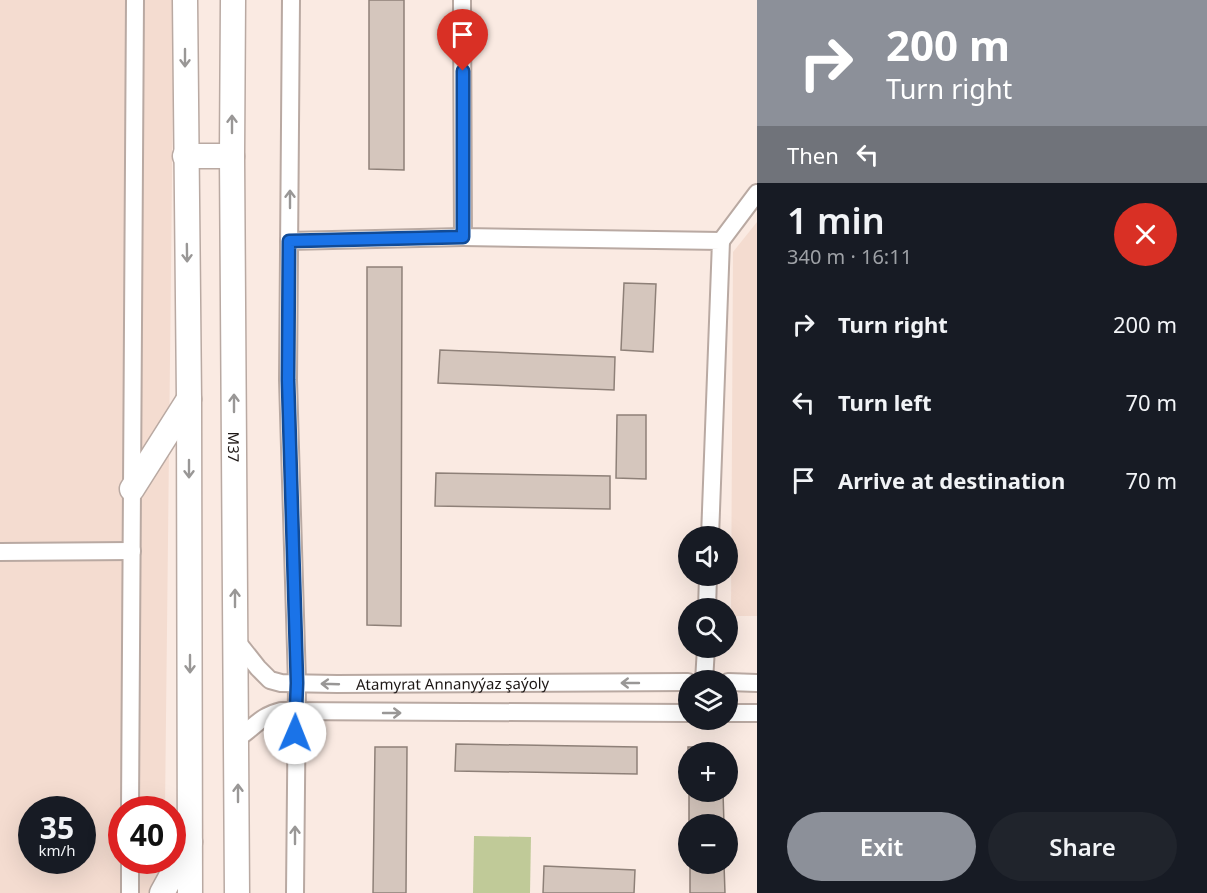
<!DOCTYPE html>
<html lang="en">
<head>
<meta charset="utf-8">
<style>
  :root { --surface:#171b24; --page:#20242c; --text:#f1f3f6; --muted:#9ea1a6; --accent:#8c9099 }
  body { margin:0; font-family:"Noto Sans",sans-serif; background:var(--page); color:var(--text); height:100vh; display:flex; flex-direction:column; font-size:22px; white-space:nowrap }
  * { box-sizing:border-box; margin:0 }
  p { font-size:20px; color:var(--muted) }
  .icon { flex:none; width:33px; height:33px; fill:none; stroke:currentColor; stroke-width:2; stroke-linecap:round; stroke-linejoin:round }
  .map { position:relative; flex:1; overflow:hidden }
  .sheet { display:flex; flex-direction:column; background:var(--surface); width:450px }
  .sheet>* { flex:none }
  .top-card { background:#8c9099; color:#fff; overflow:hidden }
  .buttons { position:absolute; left:678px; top:526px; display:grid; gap:12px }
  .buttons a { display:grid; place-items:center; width:60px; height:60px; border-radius:50%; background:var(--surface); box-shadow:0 6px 24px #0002; font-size:30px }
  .speed { position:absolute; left:18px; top:796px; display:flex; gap:12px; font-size:30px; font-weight:700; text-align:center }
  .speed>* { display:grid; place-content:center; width:78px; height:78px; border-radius:50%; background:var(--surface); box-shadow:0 6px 24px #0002; line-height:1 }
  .speed small { font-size:15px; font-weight:400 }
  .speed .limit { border:9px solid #d22; background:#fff; color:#111 }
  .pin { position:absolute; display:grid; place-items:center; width:51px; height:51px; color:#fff; margin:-62px -26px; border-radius:50% 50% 50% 0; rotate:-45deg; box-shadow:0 0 6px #0007 }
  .pin .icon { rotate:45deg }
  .me { position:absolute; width:66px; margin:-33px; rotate:1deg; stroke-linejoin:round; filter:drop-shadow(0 0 4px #0008) }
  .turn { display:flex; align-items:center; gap:21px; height:126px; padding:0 30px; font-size:27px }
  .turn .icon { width:78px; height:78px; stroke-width:2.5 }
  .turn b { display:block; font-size:42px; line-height:51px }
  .then { display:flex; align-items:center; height:57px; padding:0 30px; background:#0003; gap:12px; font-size:22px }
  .round { display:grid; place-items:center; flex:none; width:63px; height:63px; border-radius:32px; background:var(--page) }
  .headline { display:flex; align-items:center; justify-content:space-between; height:102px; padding:0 30px }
  h1 { font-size:36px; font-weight:600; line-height:45px }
  .action { display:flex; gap:12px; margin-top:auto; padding:12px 30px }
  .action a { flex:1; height:69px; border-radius:36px; background:var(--accent); color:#fff; font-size:24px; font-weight:600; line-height:69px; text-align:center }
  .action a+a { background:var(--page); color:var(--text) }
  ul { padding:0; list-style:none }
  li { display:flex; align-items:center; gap:18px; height:78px; padding:0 30px }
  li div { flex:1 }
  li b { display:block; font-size:22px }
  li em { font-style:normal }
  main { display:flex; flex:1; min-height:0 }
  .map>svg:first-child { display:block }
  .built { fill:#f4dcd0; fill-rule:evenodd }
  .green { fill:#c0ca98 }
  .building { fill:#d5c6bd; stroke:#8e8078; stroke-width:1.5 }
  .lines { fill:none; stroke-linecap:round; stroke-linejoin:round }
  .minor-casing { stroke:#b9a9a2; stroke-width:20 }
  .highway-casing { stroke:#b9a9a2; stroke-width:27 }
  .minor { stroke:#fff; stroke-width:16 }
  .highway { stroke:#fff; stroke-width:24 }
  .oneway { stroke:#999796 }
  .route-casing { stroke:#114b97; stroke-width:15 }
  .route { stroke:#1a73e8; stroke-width:10 }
  .labels { text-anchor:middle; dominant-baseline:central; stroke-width:6; stroke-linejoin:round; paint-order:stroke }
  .street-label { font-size:15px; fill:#1d1715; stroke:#fff }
</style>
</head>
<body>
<main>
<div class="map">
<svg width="757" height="893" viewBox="0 0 757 893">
  <rect width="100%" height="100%" fill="#faeae2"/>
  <path class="built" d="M0,0H174L165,810H122V861H165L164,893H0ZM32,810H82V861H32Z
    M757,222V616H731L733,252Z"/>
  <path class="green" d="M474,836L531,837L530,893H473Z"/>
  <path class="building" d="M369,0H404V170L369,169Z
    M367,267H402L401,626L367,625Z
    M624,283L656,284L653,352L621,350Z
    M440,350L615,357L614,390L438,383Z
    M617,415H646V479L616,478Z
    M436,473L610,476V509L435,506Z
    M456,744L637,747V774L455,771Z
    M375,747H407L406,893H373Z
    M688,747H723V753H688V760Z
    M689,792H723L724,825H689Z
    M690,864H724L725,893H690Z
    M544,866L635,870L634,893H543Z"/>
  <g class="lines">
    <g class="minor-casing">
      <g id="minor">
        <path d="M291,0L288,380L297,683L295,893"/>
        <path d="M462,0L463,237L721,241L710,537"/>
        <path d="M289,241L463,237"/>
        <path d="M721,241L757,193"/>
        <path d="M0,552L132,551"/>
        <path d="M707,609L708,576"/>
        <path id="s1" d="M235,639L258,668L270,680L281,683L337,684L688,682"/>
        <path d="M704,681L706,648"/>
        <path d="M728,682L757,683"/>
        <path d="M728,713H757"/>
        <path d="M238,738C255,727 260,716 281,711L688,713"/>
        <path d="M130,810L135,0"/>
        <path d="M130,893V861"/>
      </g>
    </g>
    <g class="highway-casing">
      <g id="highway">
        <path d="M185,0L189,399L190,893"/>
        <path id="s2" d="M233,0L232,156L237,893"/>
        <path d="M185,156H232"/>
        <path d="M132,489L189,399"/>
        <path d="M162,893L190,842"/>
      </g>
    </g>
    <use href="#minor" class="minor"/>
    <use href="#highway" class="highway"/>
  </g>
  <defs><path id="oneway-shaft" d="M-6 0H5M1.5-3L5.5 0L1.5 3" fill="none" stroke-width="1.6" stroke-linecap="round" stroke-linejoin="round" transform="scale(1.5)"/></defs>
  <g class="oneway">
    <use href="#oneway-shaft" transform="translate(185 58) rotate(90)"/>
    <use href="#oneway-shaft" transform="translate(232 124) rotate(-90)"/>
    <use href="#oneway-shaft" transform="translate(290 199) rotate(-90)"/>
    <use href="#oneway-shaft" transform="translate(187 253) rotate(89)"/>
    <use href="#oneway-shaft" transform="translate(234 403) rotate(-90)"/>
    <use href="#oneway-shaft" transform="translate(189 469) rotate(90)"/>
    <use href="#oneway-shaft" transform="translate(235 598) rotate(-90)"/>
    <use href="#oneway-shaft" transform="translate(190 664) rotate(90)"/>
    <use href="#oneway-shaft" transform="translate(630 683) rotate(180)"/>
    <use href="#oneway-shaft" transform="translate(330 684) rotate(-178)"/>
    <use href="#oneway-shaft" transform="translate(392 713)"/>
    <use href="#oneway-shaft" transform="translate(238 793) rotate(-90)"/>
    <use href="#oneway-shaft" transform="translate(295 835) rotate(-90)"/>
  </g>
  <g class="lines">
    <g class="route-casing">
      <path id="route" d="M295,733L297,683L288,380L289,241L463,237V71"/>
    </g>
    <use href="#route" class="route"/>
  </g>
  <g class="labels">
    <g class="street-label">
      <text stroke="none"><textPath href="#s2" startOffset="447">M37</textPath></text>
      <text stroke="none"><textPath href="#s1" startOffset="237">Atamyrat Annanyýaz şaýoly</textPath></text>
    </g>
  </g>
</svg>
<div class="buttons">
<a><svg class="icon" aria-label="sound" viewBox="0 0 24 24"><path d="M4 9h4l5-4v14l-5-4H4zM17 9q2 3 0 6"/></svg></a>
<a><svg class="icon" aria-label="search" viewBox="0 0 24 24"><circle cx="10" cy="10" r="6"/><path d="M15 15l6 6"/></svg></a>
<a><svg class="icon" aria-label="layers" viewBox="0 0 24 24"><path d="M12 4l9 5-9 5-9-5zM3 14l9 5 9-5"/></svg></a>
<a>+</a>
<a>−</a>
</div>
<div class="speed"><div>35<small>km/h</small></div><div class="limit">40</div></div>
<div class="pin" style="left:463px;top:71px;background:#d93025"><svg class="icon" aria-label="arrive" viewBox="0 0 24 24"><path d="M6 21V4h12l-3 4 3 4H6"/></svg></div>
<svg class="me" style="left:295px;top:733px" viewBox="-20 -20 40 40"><circle r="19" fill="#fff"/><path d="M0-13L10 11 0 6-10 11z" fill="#1a73e8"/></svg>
</div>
<section class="sheet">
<div class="top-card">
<div class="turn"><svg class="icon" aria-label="right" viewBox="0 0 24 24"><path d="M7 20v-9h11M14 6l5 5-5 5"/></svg><div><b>200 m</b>Turn right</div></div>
<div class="then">Then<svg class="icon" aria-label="left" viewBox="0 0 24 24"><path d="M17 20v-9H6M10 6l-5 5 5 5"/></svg></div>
</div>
<div class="headline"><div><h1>1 min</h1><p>340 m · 16:11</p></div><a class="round" style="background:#d93025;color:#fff"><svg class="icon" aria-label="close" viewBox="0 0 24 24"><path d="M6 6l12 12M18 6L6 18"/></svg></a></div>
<ul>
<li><svg class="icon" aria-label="right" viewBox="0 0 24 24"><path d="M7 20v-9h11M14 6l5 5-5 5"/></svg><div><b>Turn right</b></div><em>200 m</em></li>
<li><svg class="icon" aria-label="left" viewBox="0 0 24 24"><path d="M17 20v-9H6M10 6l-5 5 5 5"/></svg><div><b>Turn left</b></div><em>70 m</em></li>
<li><svg class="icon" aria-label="arrive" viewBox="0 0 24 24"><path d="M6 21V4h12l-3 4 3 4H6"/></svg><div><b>Arrive at destination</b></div><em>70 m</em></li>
</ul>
<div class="action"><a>Exit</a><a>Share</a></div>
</section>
</main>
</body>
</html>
